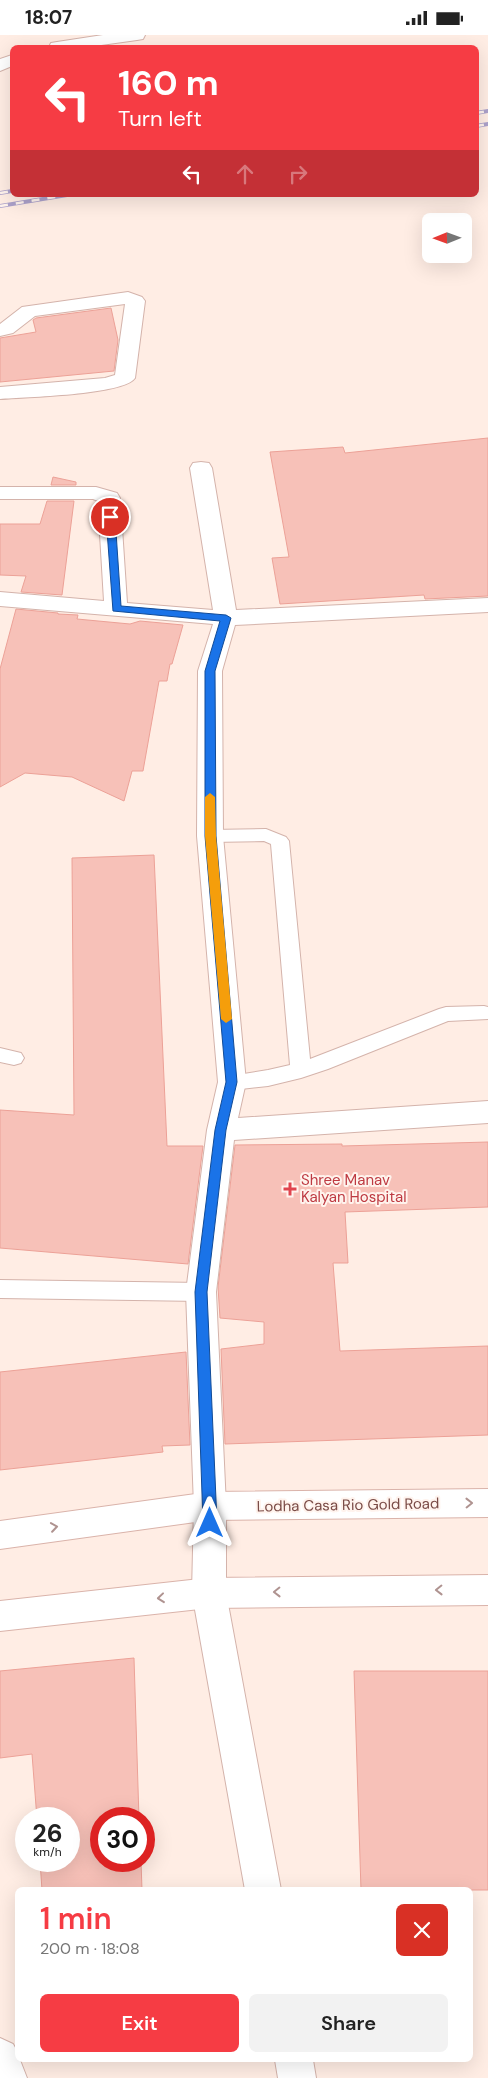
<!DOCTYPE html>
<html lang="en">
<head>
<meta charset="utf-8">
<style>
  :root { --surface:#fff; --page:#f2f2f2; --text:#222; --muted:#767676; --accent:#f63c44 }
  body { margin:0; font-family:"DM Sans",sans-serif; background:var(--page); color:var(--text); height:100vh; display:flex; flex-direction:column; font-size:19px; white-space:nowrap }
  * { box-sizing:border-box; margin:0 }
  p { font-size:16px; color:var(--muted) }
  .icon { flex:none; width:28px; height:28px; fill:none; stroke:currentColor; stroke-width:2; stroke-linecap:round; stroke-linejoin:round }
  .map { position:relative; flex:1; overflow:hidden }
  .details { position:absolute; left:15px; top:1852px; width:458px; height:175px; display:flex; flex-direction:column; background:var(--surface); border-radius:8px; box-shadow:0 5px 20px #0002 }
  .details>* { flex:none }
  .guide { position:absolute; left:10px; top:10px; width:469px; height:152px; border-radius:8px; box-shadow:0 5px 20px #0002; background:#f63c44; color:#fff; overflow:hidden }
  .needle { width:32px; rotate:269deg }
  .buttons { position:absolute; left:422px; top:178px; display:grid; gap:10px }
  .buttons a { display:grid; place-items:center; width:50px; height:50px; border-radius:8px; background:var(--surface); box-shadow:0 5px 20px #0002; font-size:25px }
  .speed { position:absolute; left:15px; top:1772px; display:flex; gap:10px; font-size:25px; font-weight:700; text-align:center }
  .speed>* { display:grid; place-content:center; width:65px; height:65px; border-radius:50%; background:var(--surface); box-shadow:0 5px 20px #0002; line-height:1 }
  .speed small { font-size:12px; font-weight:400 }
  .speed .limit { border:8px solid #d22; background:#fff; color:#111 }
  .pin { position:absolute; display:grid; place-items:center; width:42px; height:42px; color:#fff; margin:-21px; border:2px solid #fff; border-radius:50%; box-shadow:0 1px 5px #0007 }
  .me { position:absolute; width:55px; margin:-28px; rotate:0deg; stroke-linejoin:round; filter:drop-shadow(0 0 4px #0008) }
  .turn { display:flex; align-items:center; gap:18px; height:105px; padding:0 25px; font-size:22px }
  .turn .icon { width:65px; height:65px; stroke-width:2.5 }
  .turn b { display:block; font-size:35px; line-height:42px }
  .lanes { display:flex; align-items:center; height:48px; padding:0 25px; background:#0003; justify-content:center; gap:25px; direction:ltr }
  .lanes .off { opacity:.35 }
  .round { display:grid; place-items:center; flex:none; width:52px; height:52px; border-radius:8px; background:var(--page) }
  .summary { display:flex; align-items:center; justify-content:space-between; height:85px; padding:0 25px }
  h1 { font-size:30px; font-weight:600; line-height:38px; color:var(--accent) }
  .button { display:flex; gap:10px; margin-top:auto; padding:10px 25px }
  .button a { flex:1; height:58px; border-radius:8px; background:var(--accent); color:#fff; font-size:20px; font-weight:600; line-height:58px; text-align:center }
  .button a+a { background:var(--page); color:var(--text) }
  .status { display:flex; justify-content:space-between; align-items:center; height:35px; padding:0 25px; background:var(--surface); direction:ltr }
  .status svg { height:14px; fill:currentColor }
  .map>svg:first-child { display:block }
  .building { fill:#f7c1b8; stroke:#eca197 }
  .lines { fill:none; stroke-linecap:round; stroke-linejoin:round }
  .lane-casing { stroke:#d4b3ab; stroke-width:2 }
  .street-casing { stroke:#d4b3ab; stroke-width:2 }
  .secondary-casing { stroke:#dab3aa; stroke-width:2 }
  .lane { fill:#fff; fill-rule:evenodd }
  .street { fill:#fff; fill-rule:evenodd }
  .secondary { fill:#fff; fill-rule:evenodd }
  .rail-casing { stroke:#aca1ca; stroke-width:4 }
  .rail { stroke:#fff3ed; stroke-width:2.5; stroke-dasharray:8; stroke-linecap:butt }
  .oneway { stroke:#af9390 }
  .route { fill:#1a73e8; stroke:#114b97 }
  .slow { fill:#f59e0b }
  .health-dot { fill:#e0444e; stroke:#fff3ed; stroke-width:2 }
  .labels { text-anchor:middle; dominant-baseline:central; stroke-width:4; stroke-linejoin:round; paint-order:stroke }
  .health-label { font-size:15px; fill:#be3a42; stroke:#fff3ed; text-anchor:start }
  .street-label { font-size:15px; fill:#7a4b46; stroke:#fff3ed }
</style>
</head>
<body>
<div class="status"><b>18:07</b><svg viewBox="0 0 49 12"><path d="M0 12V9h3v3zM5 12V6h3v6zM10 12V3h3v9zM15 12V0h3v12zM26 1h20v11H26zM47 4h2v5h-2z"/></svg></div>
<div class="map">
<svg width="488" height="2043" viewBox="0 0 488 2043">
  <rect width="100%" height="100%" fill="#ffede4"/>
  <path class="building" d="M111,273L118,305L114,336L0,347V303L36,297L33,285L36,283Z
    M488,403V561L425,564L424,560L280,569L272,523L289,522L270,417L343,412L345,418Z
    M53,442L76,447V450H51Z
    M47,466H74L62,560L21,557L26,541L0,540V489H40Z
    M16,574L58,578V579L78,580L77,584L130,589L140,586L183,590L172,629H170L167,646H159L143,736H132L124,766L72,742L25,738L0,752V634Z
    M154,820L167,1111H203L188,1229L0,1213V1075L74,1080L72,823Z
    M488,1107V1172L345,1177L348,1228H333L340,1316L488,1311V1400L225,1409L221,1314L264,1309V1287L220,1283L218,1252L235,1110L342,1109V1111Z
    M186,1317L190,1410L162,1411L163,1417L0,1435V1337Z
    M134,1623L139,1784H101V1826H141L142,1855H42L40,1826H69V1784H37L32,1719L0,1723V1636Z
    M354,1636H488V1855H361Z"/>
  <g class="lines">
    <g class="lane-casing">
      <path id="lane" d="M266,794L286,802L289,806L310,1024L439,974L446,972L484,971L488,972V984L448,986L328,1034L301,1043L268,1051L232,1055L225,1052L222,1047L225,1042L268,1035L290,1030L271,809L264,806L210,807L204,805L201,801L204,797L210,795Z
        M0,1013L21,1018L24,1023L21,1028L14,1030L0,1027Z
        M0,1245L201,1248L209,1251L212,1257L209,1263L201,1266L0,1263Z"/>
    </g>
    <g class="street-casing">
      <path id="street" d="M103,0H145L143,4L137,5L87,12H49L51,8L57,7Z
        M12,20V31L0,36V24Z
        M128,257L142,262L145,266L135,343C124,360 24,362 0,364V352L105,343L115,340L125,269L35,281L13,298L0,301V289L22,272Z
        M201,427L209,428L212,433L236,575L488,563V577L235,590L222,636L223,801L246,1047L238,1083L488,1066V1088L234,1105L216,1257L226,1471V1558L281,1855H245L192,1558L194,1471L186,1257L207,1095L218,1047L197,801L198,636L213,589L0,571V557L104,566L98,466L93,464H0V452H96L117,458L120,463L127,568L213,575L190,433L193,428Z
        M0,2003L13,2009L18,2018V2025H20L27,2043H0Z
        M275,2025H313L316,2043H278Z"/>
    </g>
    <g class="secondary-casing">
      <path id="secondary" d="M488,1454V1482L210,1485L0,1514V1486L210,1457Z
        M488,1540V1570L209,1573L0,1596V1566L209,1543Z"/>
    </g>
    <use href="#lane" class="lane"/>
    <use href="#street" class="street"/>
    <use href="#secondary" class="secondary"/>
    <g class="rail-casing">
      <path id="rail" d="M476,78L488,76
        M476,91L488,89
        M0,158L12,156
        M0,171L67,160"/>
    </g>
    <use href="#rail" class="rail"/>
  </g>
  <defs><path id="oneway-chevron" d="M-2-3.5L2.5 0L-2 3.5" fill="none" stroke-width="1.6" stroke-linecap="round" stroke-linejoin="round" transform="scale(1.25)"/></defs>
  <g class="oneway">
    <use href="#oneway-chevron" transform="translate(469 1468) rotate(-1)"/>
    <use href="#oneway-chevron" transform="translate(54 1492) rotate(-8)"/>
    <use href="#oneway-chevron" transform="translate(439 1555) rotate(179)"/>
    <use href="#oneway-chevron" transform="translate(277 1557) rotate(179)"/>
    <use href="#oneway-chevron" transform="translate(161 1563) rotate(174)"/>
  </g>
  <path class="route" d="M110,480L115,482L121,571L226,580L231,583L215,636L216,801L237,1047L226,1095L207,1257L217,1488L215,1493L210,1494L205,1493L203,1488L195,1257L215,1095L226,1047L205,801V636L220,586L113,576L106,482Z"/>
  <path class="slow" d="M210,758L215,762L216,801L232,984L226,988L221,984L205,801V762Z"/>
  <path class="health-dot" d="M287.5 1146.5h5v5h5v5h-5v5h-5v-5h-5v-5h5z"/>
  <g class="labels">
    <g class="health-label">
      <text x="301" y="1145">Shree Manav<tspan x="301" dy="17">Kalyan Hospital</tspan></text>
    </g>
    <g class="street-label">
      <text transform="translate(348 1470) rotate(-1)">Lodha Casa Rio Gold Road</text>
    </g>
  </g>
</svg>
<div class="buttons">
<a><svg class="needle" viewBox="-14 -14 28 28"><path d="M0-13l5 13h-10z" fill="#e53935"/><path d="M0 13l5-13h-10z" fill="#767676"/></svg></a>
</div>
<div class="speed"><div>26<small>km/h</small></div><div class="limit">30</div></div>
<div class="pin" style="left:110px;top:482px;background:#d93025"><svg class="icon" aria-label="arrive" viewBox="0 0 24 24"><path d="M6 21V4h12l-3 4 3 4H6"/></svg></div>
<svg class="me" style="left:210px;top:1488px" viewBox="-20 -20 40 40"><path d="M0-17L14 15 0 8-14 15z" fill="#1a73e8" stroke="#fff" stroke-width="4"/></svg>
<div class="guide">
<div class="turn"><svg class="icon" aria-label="left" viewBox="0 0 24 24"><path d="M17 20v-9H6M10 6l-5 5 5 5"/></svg><div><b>160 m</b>Turn left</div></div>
<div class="lanes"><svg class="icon" aria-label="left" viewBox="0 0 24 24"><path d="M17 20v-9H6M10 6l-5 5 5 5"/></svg><svg class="icon off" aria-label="ahead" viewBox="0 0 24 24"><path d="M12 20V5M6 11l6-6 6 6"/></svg><svg class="icon off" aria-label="right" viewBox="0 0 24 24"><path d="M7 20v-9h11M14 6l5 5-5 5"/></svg></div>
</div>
<section class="details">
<div class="summary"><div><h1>1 min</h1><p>200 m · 18:08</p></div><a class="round" style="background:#d93025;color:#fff"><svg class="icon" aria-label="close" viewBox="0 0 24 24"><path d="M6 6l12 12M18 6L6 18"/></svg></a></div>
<div class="button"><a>Exit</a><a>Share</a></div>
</section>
</div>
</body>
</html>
